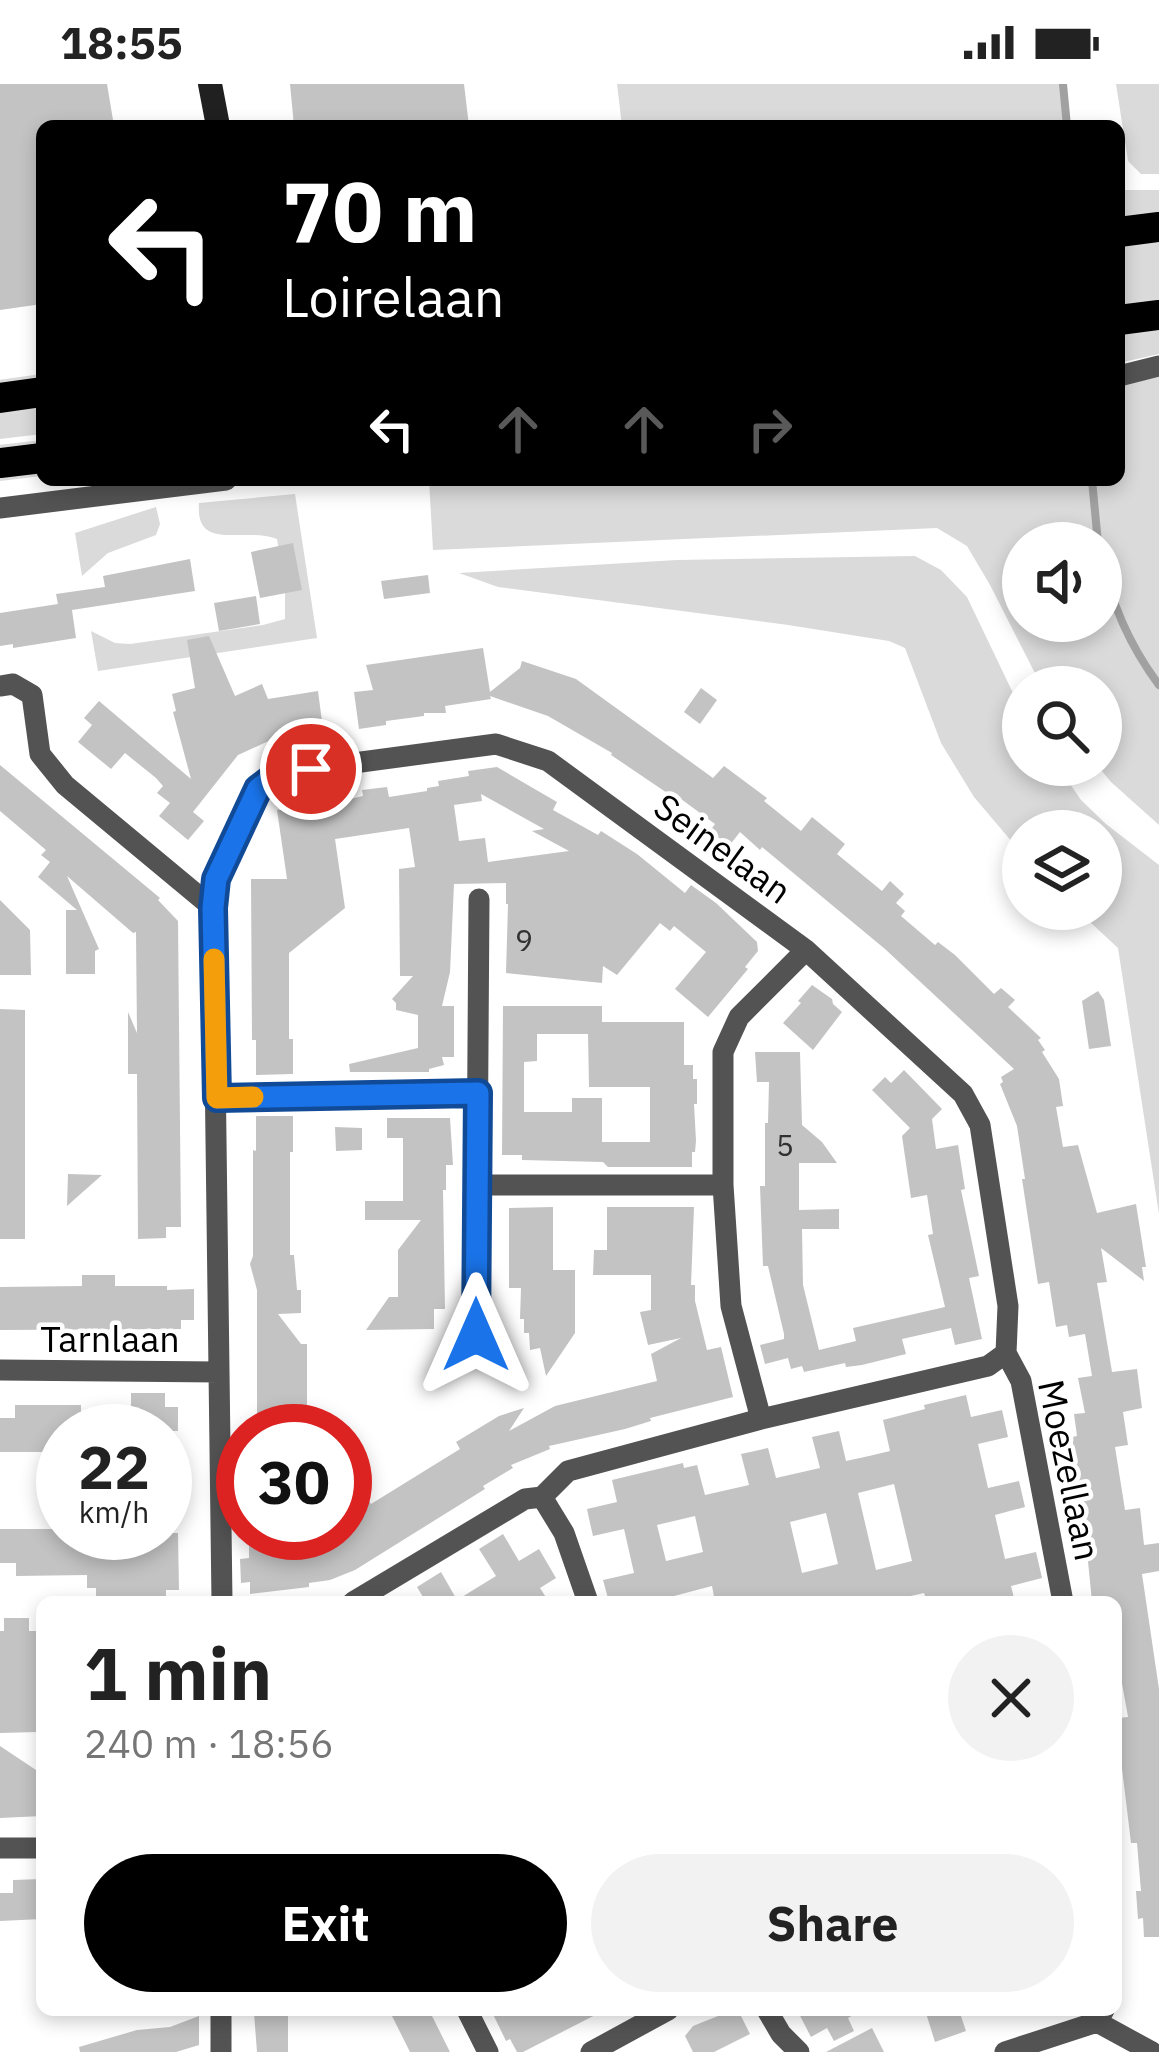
<!DOCTYPE html>
<html lang="en">
<head>
<meta charset="utf-8">
<style>
  :root { --surface:#fff; --page:#f2f2f2; --text:#222; --muted:#767676; --accent:#000 }
  body { margin:0; font-family:"IBM Plex Sans",sans-serif; background:var(--page); color:var(--text); height:100vh; display:flex; flex-direction:column; font-size:45px; white-space:nowrap }
  * { box-sizing:border-box; margin:0 }
  p { font-size:39px; color:var(--muted) }
  .icon { flex:none; width:66px; height:66px; fill:none; stroke:currentColor; stroke-width:2; stroke-linecap:round; stroke-linejoin:round }
  .map { position:relative; flex:1; overflow:hidden }
  .panel { position:absolute; left:36px; top:1512px; width:1086px; height:420px; display:flex; flex-direction:column; background:var(--surface); border-radius:18px; box-shadow:0 6px 18px #0003 }
  .panel>* { flex:none }
  .banner { position:absolute; left:36px; top:36px; width:1089px; height:366px; border-radius:18px; box-shadow:0 6px 18px #0003; background:#000; color:#fff; overflow:hidden }
  .buttons { position:absolute; left:1002px; top:438px; display:grid; gap:24px }
  .buttons a { display:grid; place-items:center; width:120px; height:120px; border-radius:50%; background:var(--surface); box-shadow:0 6px 18px #0003; font-size:60px }
  .speed { position:absolute; left:36px; top:1320px; display:flex; gap:24px; font-size:60px; font-weight:700; text-align:center }
  .speed>* { display:grid; place-content:center; width:156px; height:156px; border-radius:50%; background:var(--surface); box-shadow:0 6px 18px #0003; line-height:1 }
  .speed small { font-size:30px; font-weight:400 }
  .speed .limit { border:18px solid #d22; background:#fff; color:#111 }
  .pin { position:absolute; display:grid; place-items:center; width:102px; height:102px; color:#fff; margin:-51px; border:6px solid #fff; border-radius:50%; box-shadow:0 3px 12px #0007 }
  .me { position:absolute; width:132px; margin:-66px; rotate:0deg; stroke-linejoin:round; filter:drop-shadow(0 0 9px #0008) }
  .turn { display:flex; align-items:center; gap:42px; height:252px; padding:0 48px; font-size:54px }
  .turn .icon { width:156px; height:156px; stroke-width:2.5 }
  .turn b { display:block; font-size:84px; line-height:102px }
  .lanes { display:flex; align-items:center; height:114px; padding:0 48px; background:#0003; justify-content:center; gap:60px; direction:ltr }
  .lanes .off { opacity:.35 }
  .round { display:grid; place-items:center; flex:none; width:126px; height:126px; border-radius:63px; background:var(--page) }
  .headline { display:flex; align-items:center; justify-content:space-between; height:204px; padding:0 48px }
  h1 { font-size:72px; font-weight:700; line-height:90px }
  .primary-button { display:flex; gap:24px; margin-top:auto; padding:24px 48px }
  .primary-button a { flex:1; height:138px; border-radius:72px; background:var(--accent); color:#fff; font-size:48px; font-weight:700; line-height:138px; text-align:center }
  .primary-button a+a { background:var(--page); color:var(--text) }
  .status { display:flex; justify-content:space-between; align-items:center; height:84px; padding:0 60px; background:var(--surface); direction:ltr }
  .status svg { height:33px; fill:currentColor }
  .map>svg:first-child { display:block }
  .green { fill:#dadada; fill-rule:evenodd }
  .lines { fill:none; stroke-linecap:round; stroke-linejoin:round }
  .stream { stroke:#a1a1a1; stroke-width:8 }
  .building { fill:#c3c3c3; fill-rule:evenodd }
  .primary-casing { stroke:#dbdbdb; stroke-width:36 }
  .street { stroke:#535353; stroke-width:21 }
  .secondary { stroke:#202020; stroke-width:24 }
  .primary { stroke:#000; stroke-width:30 }
  .route-casing { stroke:#114b97; stroke-width:30 }
  .route { stroke:#1a73e8; stroke-width:21 }
  .slow { stroke:#f59e0b; stroke-width:21 }
  .labels { text-anchor:middle; dominant-baseline:central; stroke-width:9; stroke-linejoin:round; paint-order:stroke }
  .number-label { font-size:30px; fill:#313131 }
  .street-label { font-size:36px; fill:#000; stroke:#fff }
</style>
</head>
<body>
<div class="status"><b>18:55</b><svg viewBox="0 0 49 12"><path d="M0 12V9h3v3zM5 12V6h3v6zM10 12V3h3v9zM15 12V0h3v12zM26 1h20v11H26zM47 4h2v5h-2z"/></svg></div>
<div class="map">
<svg width="1159" height="1968" viewBox="0 0 1159 1968">
  <rect width="100%" height="100%" fill="#fff"/>
  <path class="green" d="M617,0H1062L1066,42H622Z
    M1116,0H1159V90H1141L1128,77Z
    M1119,106H1159V131L1119,136Z
    M1159,157V217L1119,223V163Z
    M1159,243V270L1119,279V249Z
    M1159,293V741L1111,698L1097,681H1101V603H1042L990,501L967,462L937,444L433,466L429,396H1119V302ZM1023,459H1101V537H1023Z
    M42,321V350L0,355V328Z
    M295,410L317,554L98,587L91,547L115,559L130,560L263,541L285,535V504L277,455C244,442 195,469 199,419Z
    M156,423L160,440L156,451L108,469L82,492L75,449Z
    M915,472L941,486L967,513L1023,630V681H1057L1081,716L1106,740L1159,781V1130L1118,864L1076,825H1101V747H1023V771L974,713L941,659L905,564L889,557L788,541L498,503L459,489L677,476Z"/>
  <g class="lines">
    <path class="stream" d="M1063,0L1067,42
      M1092,396L1098,459
      M1101,471C1111,519 1129,561 1159,601"/>
  </g>
  <path class="building" d="M0,0H107L114,42H42V220L0,226Z
    M290,0H464L469,42H294Z
    M293,459L302,506L260,514L251,468Z
    M190,475L195,507L72,526L76,554L13,564V560L0,562V529L58,520L56,510L105,503L103,492Z
    M428,491L430,509L384,515L381,497Z
    M256,512L260,540L219,547L214,519Z
    M209,552L235,612L262,600L268,615L318,607L323,645L301,648V642L238,671L193,728L204,737L188,756L159,732L170,719L157,709L163,702L156,694L125,669L111,685L78,658L92,641L84,634L99,617L191,695L173,628L176,627L172,610L195,604L187,556Z
    M483,564L490,608L520,584L522,577L576,595L713,694L724,682L767,714L764,717L801,747L812,733L845,760L837,770L882,807L890,797L904,810L896,819L905,827L901,832L935,861L938,858L955,871L994,910L1001,904L1015,916L1008,923L1041,954L1038,956L1045,966L1042,968L1059,995L1063,1022L1056,1023L1063,1063L1078,1061L1097,1129L1136,1120L1146,1183H1142L1144,1197L1101,1164L1107,1198L1097,1199L1112,1288L1137,1285L1142,1324L1123,1328L1128,1361L1115,1363L1125,1426L1140,1424L1144,1461L1159,1459V1487L1142,1490L1159,1605V1853H1144L1143,1834L1138,1835L1136,1807H1141L1137,1759H1131L1121,1676L1118,1634L1128,1633L1121,1594H1116V1518H1092L1087,1467L1081,1468L1077,1448L1083,1447L1074,1393L1078,1392L1072,1353L1077,1352L1074,1330L1085,1329L1078,1294L1092,1292L1085,1250L1069,1253L1067,1241L1056,1243L1049,1198L1038,1200L1022,1095H1025L1017,1042L1000,1000L1003,998L1001,993L1014,985L885,865L762,763L760,766L740,748L729,762L710,747L715,740L681,715L679,717L611,671L612,669L548,632L490,612L491,615L445,622L446,629H424V632L386,637V641L359,645L354,608L373,606L366,581Z
    M701,604L717,616L700,640L684,628Z
    M0,681L160,814L158,816L178,837L181,1143H166V1154L138,1155L137,990H128V928L137,949L136,848L133,849L67,792L99,865L95,867V890H66V826H77L38,793L50,778L41,771L46,766L0,727Z
    M497,683L557,718L553,726L598,751L601,747L637,770L685,809L691,801L716,819L757,858L758,867L745,883L748,885L708,933L675,905L706,868L674,842L670,847L660,839L617,891L603,882L602,899L506,889L508,820H506V799L454,800L450,888L442,922H454V973H442L444,981L429,985V988H350L349,980L418,964V931L396,926V919L392,915L413,892H400L399,785L415,783L409,744L335,755L345,824L289,869V955H293V990L256,991V956H252L251,795H287L277,726L342,717L363,712L362,706L387,703L389,713L427,707V704L439,702L438,697L469,692L468,687ZM481,710L544,745L532,747L569,767L488,778L485,754L459,757L454,721L482,717Z
    M0,816L30,846L31,891H0Z
    M812,901L832,915L833,920L842,928L813,966L783,939L801,919L798,917Z
    M1098,907L1104,916L1111,962L1089,965L1082,917Z
    M503,922H602V938H684V981H693V995H697V1020H694L696,1057L695,1068H692V1083H608L603,1078L522,1076V1071H502ZM537,950H588L589,1003H650V1058H602V1014H572V1028H524V978L537,977Z
    M0,925L25,926V1155H0Z
    M755,968H800L802,1041L822,1058L837,1079H799V1126L839,1125V1145H802L803,1201L819,1266L856,1257L853,1244L945,1223L928,1151L933,1150L927,1111L911,1114L902,1052L910,1044L872,1006L885,993L891,999L904,986L942,1025L932,1035L936,1065L958,1061L965,1105L961,1106L979,1192L969,1194L982,1255L955,1261L951,1244L902,1255L906,1270L862,1281L846,1283L845,1279L804,1288L802,1282L791,1285L788,1274L765,1280L760,1261L784,1255V1250L768,1182H763L760,1102H765V1039H768L769,998H757Z
    M256,1032H293V1068H290V1171H294L297,1206H301V1229L278,1230L301,1260H307V1332L291,1331V1347H257V1206L250,1180L253,1172V1066L256,1067Z
    M387,1034H450L453,1081H446V1106H443L445,1225H434V1245L366,1246L389,1213H398V1166L421,1136H365V1117H403V1054H387Z
    M335,1043L362,1044V1066L336,1067Z
    M68,1090L102,1091L67,1122Z
    M553,1123V1186H575V1249L546,1292L540,1264L530,1266L529,1249H524V1235H520L521,1204H509V1124Z
    M607,1123H694L691,1201H695V1217L707,1266L721,1263L733,1313L650,1334L651,1337L625,1345L549,1362L550,1365L511,1381L513,1384L483,1402L485,1405L355,1486L330,1496L309,1499V1503L250,1510V1498L241,1499L240,1475L249,1474V1460L313,1451L312,1449H345V1379L371,1420L460,1365L456,1358L499,1332L524,1324L509,1347L555,1322L657,1297L651,1270L681,1254L648,1261L640,1228L651,1226V1191H593L594,1166H607Z
    M82,1191H115V1202H167V1206L194,1205V1236H181V1245L0,1246V1203L82,1202Z
    M131,1309H165V1323H178V1347H131Z
    M966,1311L971,1333L1002,1326L1008,1353L978,1360L988,1404L1019,1397L1025,1423L995,1431L1005,1475L1036,1468L1042,1494L1011,1502L1015,1518H981L980,1513L960,1518H927L924,1509L884,1518H715L712,1502L674,1512L675,1518H609L603,1496L634,1489L624,1445L593,1452L590,1439L587,1425L617,1418L612,1396L683,1379L684,1384L697,1381L705,1411L749,1401L741,1370L768,1364L776,1394L820,1384L812,1353L839,1347L846,1377L869,1372L890,1367L883,1336L925,1325L924,1321ZM894,1400L912,1477L876,1486L858,1409ZM826,1429L838,1480L802,1489L790,1438ZM695,1432L703,1468L666,1477L657,1441Z
    M15,1321H81V1347H63V1368H0V1334H15Z
    M0,1445H63V1449H82V1456L119,1457V1449H178L179,1506H166V1518H96V1504H87V1491L16,1492V1479H0Z
    M503,1450L519,1477L539,1465L556,1494L540,1504L549,1518H426L417,1503L441,1488L457,1516L496,1492L479,1465Z
    M4,1534H29V1547H42V1631H37V1648L0,1649V1547H4Z
    M0,1662L42,1690V1732L0,1734Z
    M42,1795V1835L0,1837V1809H13V1796Z
    M389,1926H429L450,1968H410Z
    M491,1926H605L523,1968H517L510,1955L506,1957Z
    M733,1926H738L750,1950L714,1968H693L685,1952L693,1942Z
    M797,1926H862L848,1934L854,1947L834,1957L827,1944L811,1953Z
    M925,1926H959L966,1947L935,1958Z
    M254,1929H288V1968H257Z
    M199,1932V1961L176,1968H80L79,1963L137,1946L170,1943Z
    M872,1944L884,1968H826Z"/>
  <g class="lines">
    <g class="primary-casing">
      <path id="primary" d="M1119,148L1159,143
        M1119,236L1159,231
        M0,314L42,308
        M0,379L42,374"/>
    </g>
    <path class="street" d="M1119,292L1159,282
      M0,424L226,396
      M0,602L13,600L32,611L40,670L65,701L213,824
      M217,1014L478,1009
      M477,1101H723
      M476,1251L479,815
      M1006,1269L1021,1297L1063,1518
      M0,1286L219,1288
      M761,1335L731,1222L723,1101V968L739,933L806,866
      M542,1413L564,1449L588,1518
      M222,1518L213,824L216,795L258,705L279,689L496,660L548,677L806,866L963,1010L980,1041L1008,1222L1006,1269L988,1282L761,1335L568,1387L542,1413L525,1415L353,1518
      M0,1764H42
      M221,1926V1968
      M467,1926L488,1968
      M767,1926L781,1950L799,1968
      M1097,1938L1152,1968
      M591,1968L668,1926
      M1005,1968L1097,1938L1104,1926"/>
    <path class="secondary" d="M210,0L218,42"/>
    <use href="#primary" class="primary"/>
  </g>
  <g class="lines">
    <g class="route-casing">
      <path id="route" d="M311,685L279,689L258,705L216,795L213,824L217,1014L478,1009L476,1251"/>
    </g>
    <use href="#route" class="route"/>
    <path class="slow" d="M214,875L217,1014L253,1013"/>
  </g>
  <g class="labels">
    <g class="number-label">
      <text x="524" y="855">9</text>
      <text x="785" y="1060">5</text>
    </g>
    <g class="street-label">
      <text transform="translate(723 764) rotate(36)">Seinelaan</text>
      <text x="110" y="1254">Tarnlaan</text>
      <text transform="translate(1070 1386) rotate(78)">Moezellaan</text>
    </g>
  </g>
</svg>
<div class="buttons">
<a><svg class="icon" aria-label="sound" viewBox="0 0 24 24"><path d="M4 9h4l5-4v14l-5-4H4zM17 9q2 3 0 6"/></svg></a>
<a><svg class="icon" aria-label="search" viewBox="0 0 24 24"><circle cx="10" cy="10" r="6"/><path d="M15 15l6 6"/></svg></a>
<a><svg class="icon" aria-label="layers" viewBox="0 0 24 24"><path d="M12 4l9 5-9 5-9-5zM3 14l9 5 9-5"/></svg></a>
</div>
<div class="speed"><div>22<small>km/h</small></div><div class="limit">30</div></div>
<div class="pin" style="left:311px;top:685px;background:#d93025"><svg class="icon" aria-label="arrive" viewBox="0 0 24 24"><path d="M6 21V4h12l-3 4 3 4H6"/></svg></div>
<svg class="me" style="left:476px;top:1251px" viewBox="-20 -20 40 40"><path d="M0-17L14 15 0 8-14 15z" fill="#1a73e8" stroke="#fff" stroke-width="4"/></svg>
<div class="banner">
<div class="turn"><svg class="icon" aria-label="left" viewBox="0 0 24 24"><path d="M17 20v-9H6M10 6l-5 5 5 5"/></svg><div><b>70 m</b>Loirelaan</div></div>
<div class="lanes"><svg class="icon" aria-label="left" viewBox="0 0 24 24"><path d="M17 20v-9H6M10 6l-5 5 5 5"/></svg><svg class="icon off" aria-label="ahead" viewBox="0 0 24 24"><path d="M12 20V5M6 11l6-6 6 6"/></svg><svg class="icon off" aria-label="ahead" viewBox="0 0 24 24"><path d="M12 20V5M6 11l6-6 6 6"/></svg><svg class="icon off" aria-label="right" viewBox="0 0 24 24"><path d="M7 20v-9h11M14 6l5 5-5 5"/></svg></div>
</div>
<section class="panel">
<div class="headline"><div><h1>1 min</h1><p>240 m · 18:56</p></div><a class="round"><svg class="icon" aria-label="close" viewBox="0 0 24 24"><path d="M6 6l12 12M18 6L6 18"/></svg></a></div>
<div class="primary-button"><a>Exit</a><a>Share</a></div>
</section>
</div>
</body>
</html>
